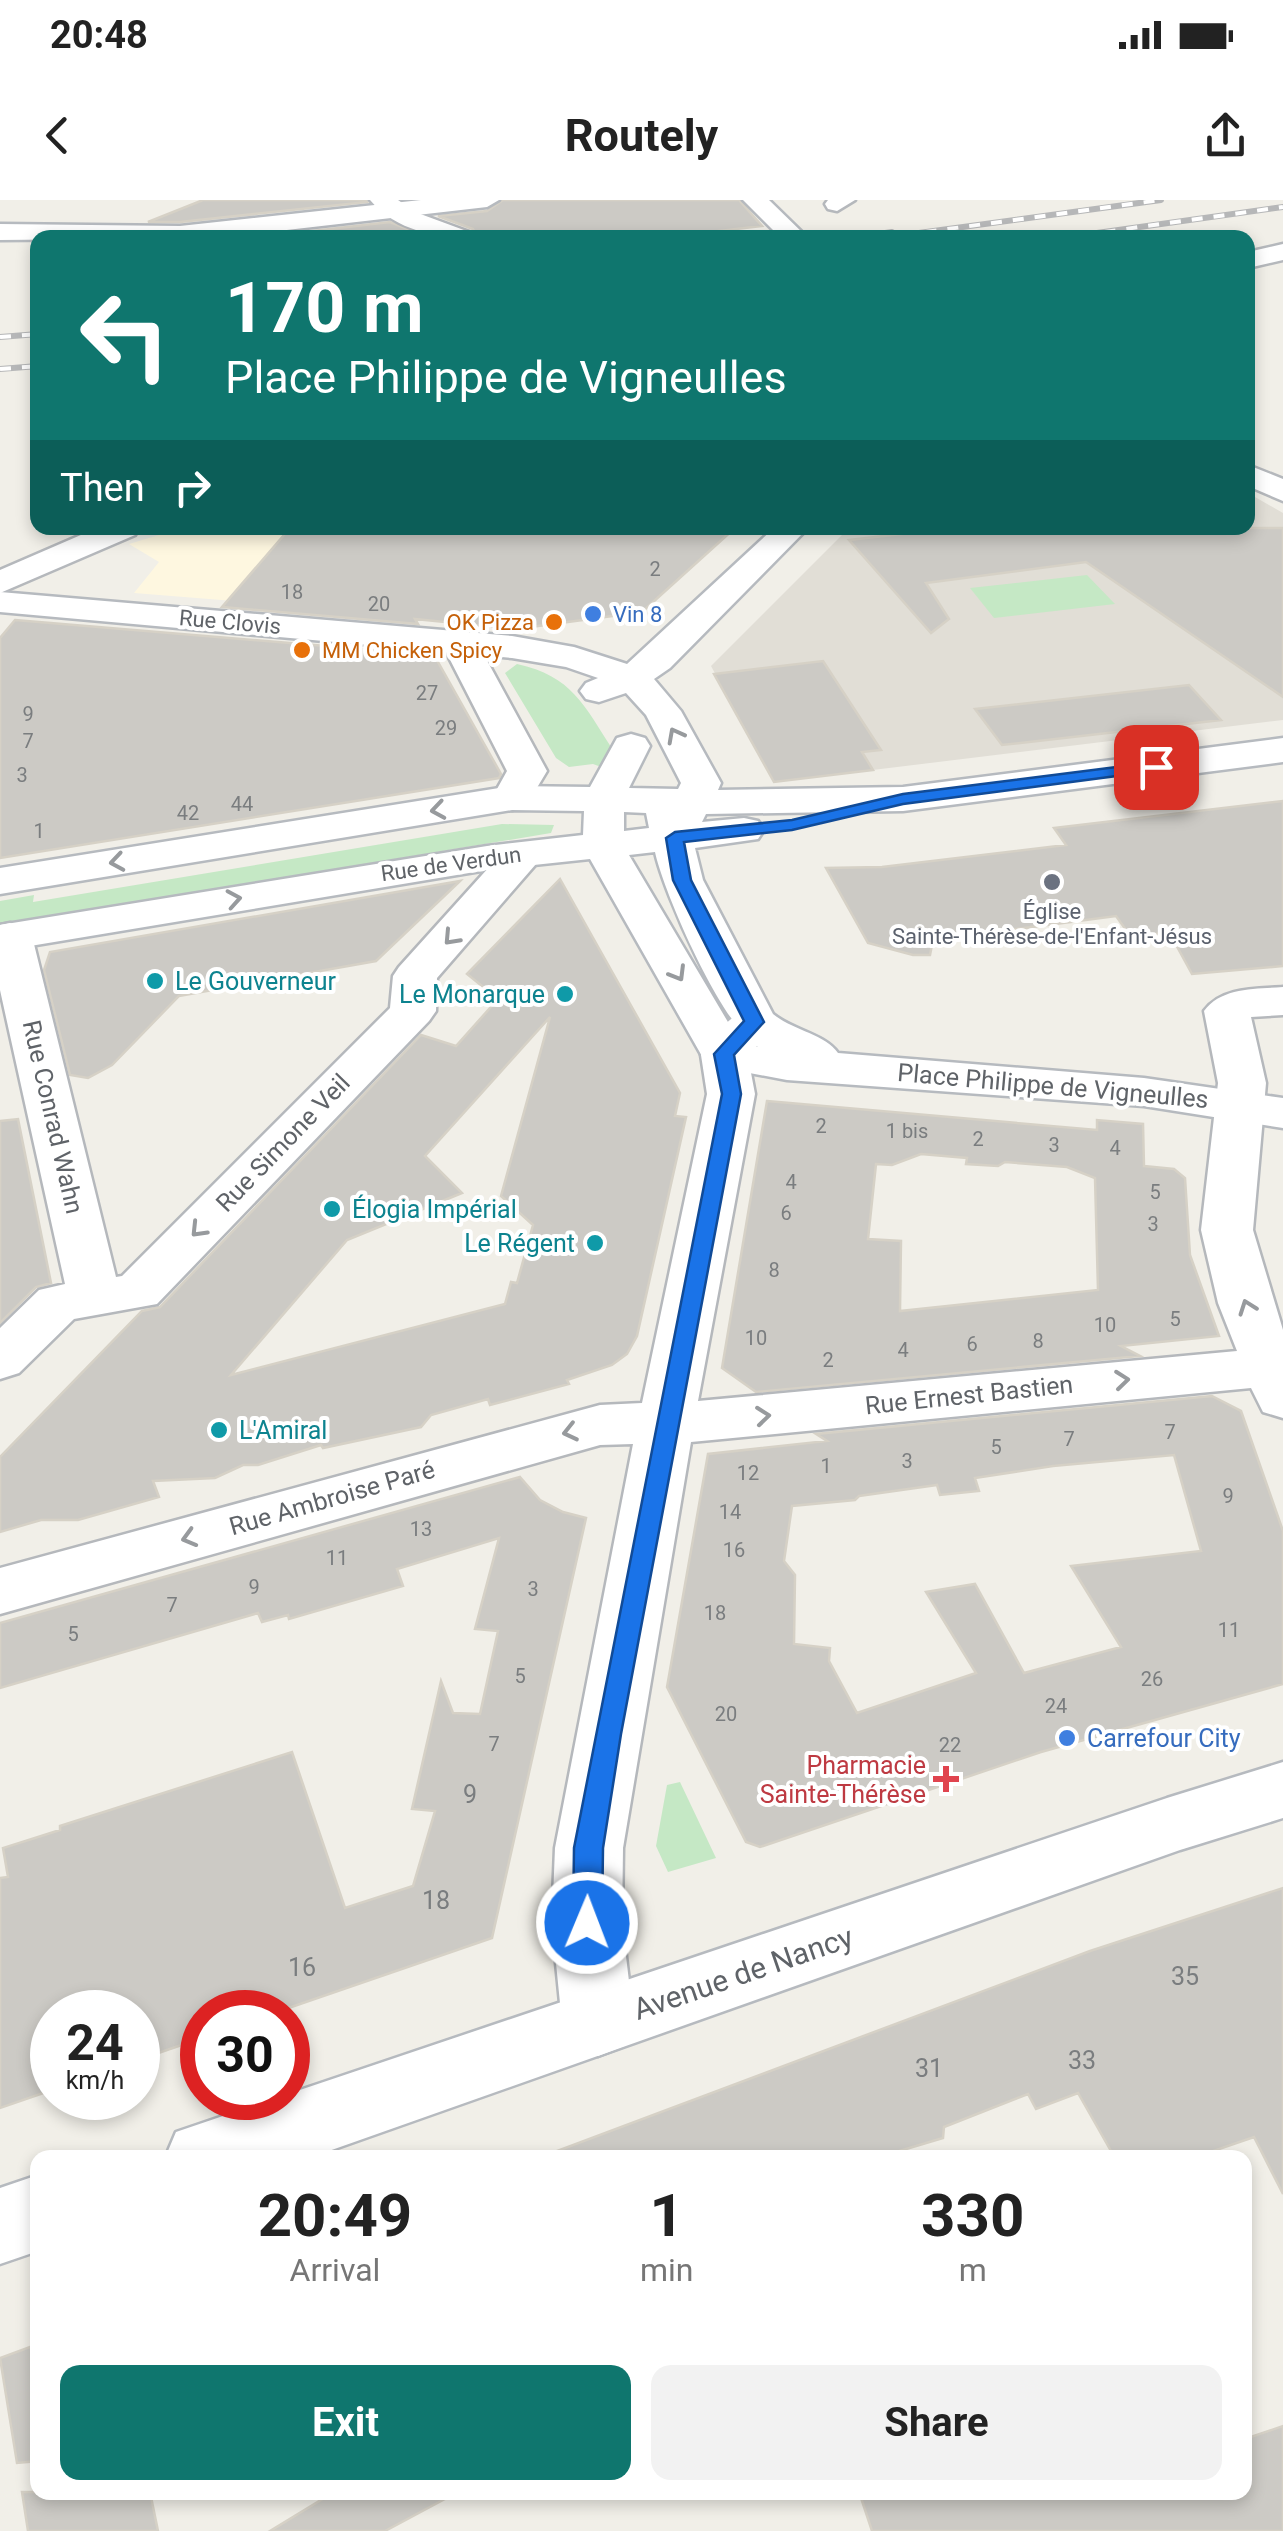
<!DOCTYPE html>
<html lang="en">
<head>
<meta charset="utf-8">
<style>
  :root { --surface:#fff; --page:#f2f2f2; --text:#222; --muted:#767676; --accent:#0f766e }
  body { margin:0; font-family:Roboto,sans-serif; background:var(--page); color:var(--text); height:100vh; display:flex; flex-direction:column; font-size:38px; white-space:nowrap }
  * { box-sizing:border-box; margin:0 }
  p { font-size:32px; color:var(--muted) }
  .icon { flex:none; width:55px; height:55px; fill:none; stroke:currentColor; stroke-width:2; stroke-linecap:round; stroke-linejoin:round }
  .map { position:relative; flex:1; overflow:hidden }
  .drawer { position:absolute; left:30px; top:1950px; width:1222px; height:350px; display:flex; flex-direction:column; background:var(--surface); border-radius:20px; box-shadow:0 5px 15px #0003 }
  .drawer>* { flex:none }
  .hud { position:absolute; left:30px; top:30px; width:1225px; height:305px; border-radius:20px; box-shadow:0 5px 15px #0003; background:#0f766e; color:#fff; overflow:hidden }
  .speed { position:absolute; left:30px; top:1790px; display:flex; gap:20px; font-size:50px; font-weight:700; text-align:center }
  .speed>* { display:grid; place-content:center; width:130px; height:130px; border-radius:50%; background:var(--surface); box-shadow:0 5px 15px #0003; line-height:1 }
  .speed small { font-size:25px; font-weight:400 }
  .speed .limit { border:15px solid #d22; background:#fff; color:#111 }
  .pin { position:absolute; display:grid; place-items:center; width:85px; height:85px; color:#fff; margin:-42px; border-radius:20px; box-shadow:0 5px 15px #0006 }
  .me { position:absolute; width:110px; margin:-55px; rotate:1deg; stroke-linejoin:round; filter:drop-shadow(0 0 8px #0008) }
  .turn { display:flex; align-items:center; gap:35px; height:210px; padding:0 30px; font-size:45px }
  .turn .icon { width:130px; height:130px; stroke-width:2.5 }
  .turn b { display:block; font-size:70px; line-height:85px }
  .then { display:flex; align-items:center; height:95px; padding:0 30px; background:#0003; gap:20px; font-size:38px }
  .eta { display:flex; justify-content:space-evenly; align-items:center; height:170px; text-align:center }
  .eta b { font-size:60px; font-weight:700; line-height:70px }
  .primary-button { display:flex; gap:20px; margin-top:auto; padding:20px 30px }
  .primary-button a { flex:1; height:115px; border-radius:20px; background:var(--accent); color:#fff; font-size:40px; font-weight:700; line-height:115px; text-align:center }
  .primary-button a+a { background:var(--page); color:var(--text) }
  .status { display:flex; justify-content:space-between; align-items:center; height:70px; padding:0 50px; background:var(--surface); direction:ltr }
  .status svg { height:28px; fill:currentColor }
  header { display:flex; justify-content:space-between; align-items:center; height:130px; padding:0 30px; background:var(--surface); font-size:45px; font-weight:700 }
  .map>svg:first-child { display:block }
  .commercial { fill:#fef7e0 }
  .education { fill:#e1ded6 }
  .green { fill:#c5e8c5 }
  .building { fill:#cccac5; stroke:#d6d1c6; stroke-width:2.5; fill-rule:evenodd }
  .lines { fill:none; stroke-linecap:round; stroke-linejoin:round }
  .street-casing { stroke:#b5b8bc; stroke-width:5 }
  .secondary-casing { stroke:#b6babf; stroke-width:5 }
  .street { fill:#fff; fill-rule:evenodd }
  .secondary { fill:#fff; fill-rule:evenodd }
  .rail-casing { stroke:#b6b7b8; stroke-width:6 }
  .rail { stroke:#fff; stroke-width:4; stroke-dasharray:11; stroke-linecap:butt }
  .oneway { stroke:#979a9d }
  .route { fill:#1a73e8; stroke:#114b97; stroke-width:2.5 }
  .shop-dot { fill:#3f7fe0; stroke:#fff; stroke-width:4 }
  .food-dot { fill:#e8710a; stroke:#fff; stroke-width:4 }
  .worship-dot { fill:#6b7280; stroke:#fff; stroke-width:4 }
  .culture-dot { fill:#0f9aa8; stroke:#fff; stroke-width:4 }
  .health-dot { fill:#e0444e; stroke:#fff; stroke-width:4 }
  .labels { text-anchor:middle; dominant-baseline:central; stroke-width:8; stroke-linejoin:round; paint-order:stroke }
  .number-label { font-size:20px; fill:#7a7d7f }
  .far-shop-label { font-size:22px; fill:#366cbe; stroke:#fff; text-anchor:start }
  .far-street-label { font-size:22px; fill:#5f6368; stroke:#fff }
  .far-food-label { font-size:22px; fill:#c56008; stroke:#fff; text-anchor:end }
  .far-worship-label { font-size:22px; fill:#5b616d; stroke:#fff }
  .culture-label { font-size:25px; fill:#0d838f; stroke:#fff; text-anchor:start }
  .street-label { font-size:25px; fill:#5f6368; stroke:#fff }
  .shop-label { font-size:25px; fill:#366cbe; stroke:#fff; text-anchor:start }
  .health-label { font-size:25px; fill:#be3a42; stroke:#fff; text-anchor:end }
  .near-number-label { font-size:25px; fill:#7a7d7f }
  .near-street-label { font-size:30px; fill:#5f6368; stroke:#fff }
</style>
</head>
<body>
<div class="status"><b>20:48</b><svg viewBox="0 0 49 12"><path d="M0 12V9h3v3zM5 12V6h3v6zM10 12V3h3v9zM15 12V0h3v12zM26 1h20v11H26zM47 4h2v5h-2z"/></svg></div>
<header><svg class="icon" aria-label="back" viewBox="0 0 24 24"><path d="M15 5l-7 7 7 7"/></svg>Routely<svg class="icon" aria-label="share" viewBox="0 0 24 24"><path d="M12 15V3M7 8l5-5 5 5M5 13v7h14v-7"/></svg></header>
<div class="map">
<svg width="1283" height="2331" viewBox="0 0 1283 2331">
  <rect width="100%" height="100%" fill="#f1efe8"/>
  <path class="commercial" d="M182,328H341L407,381L259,403L134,393L159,362L129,344Z"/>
  <path class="education" d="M1248,293L1283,313V520L774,582L711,466L849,328H1248Z"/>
  <path class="green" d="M1087,375L1115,404L994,418L970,388Z
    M517,464C572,476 584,505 613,550L604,568L593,564L569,567L556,558L505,473Z
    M502,624L554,625L551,633L0,725V701L34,695L33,702Z
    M680,1582L716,1658L668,1672L656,1646L667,1585Z"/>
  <path class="building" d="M203,0H366L367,2L180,22H148Z
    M503,0H739L762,26L659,38H478L473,29L438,16L487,11Z
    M390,22L430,38H253Z
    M290,328H735L642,412L516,429L415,419L418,424L222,407Z
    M954,328H1283V497L1086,362L926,383L949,419L931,433L849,340Z
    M15,420L434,455L501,574L499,578L0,658V438Z
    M823,461L881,550L862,552L873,570L774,582L714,474Z
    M1189,485L1221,520L1002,545L975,509Z
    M1283,601V766L1192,774L1169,732L1131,737L1116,716L933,740L930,755H913L868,743L826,668L882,667L1066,645L1054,628Z
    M560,679L680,893L675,916L686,917L637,1136L627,1154L612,1165L567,1180L569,1184L490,1205L488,1199L431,1215L421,1227L323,1248L321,1245L258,1265H243L215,1278L153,1281L159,1297L78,1320H41L0,1332V1257L142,1111L160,1107L421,835L456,846L498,799L467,774ZM550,817L501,996L533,1025L517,1083L511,1082L505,1104L231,1175L347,1040L462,993L425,956Z
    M460,681L376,761L179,796L112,865L88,878L70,875L44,770L50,752Z
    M767,901L1097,930V920L1143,924L1144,966L1174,969L1185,978L1190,1055L1219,1136L1121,1146L1140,1156L756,1192L722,1168ZM921,954L967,958L966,964L998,966L1005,962L1067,967L1095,978L1098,1090L900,1111L901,1041L868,1039L876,964L892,965Z
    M18,919L51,1083L36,1087L0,1123V921Z
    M1212,1196L1241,1211L1283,1331V1484L1041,1552L760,1647L746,1642L667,1487L708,1254L827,1241L816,1234ZM1174,1255L1201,1351L1071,1366L1121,1447L1024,1473L975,1384L926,1392L976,1473L857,1513L829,1461L830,1448L794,1444L795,1375L784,1361L792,1306L855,1300L859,1296L937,1285L940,1295L979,1291L975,1278L1053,1266Z
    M520,1277L540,1300L563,1312L586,1318L492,1738L277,1812H202V1838L138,1860V1812H52V1890L0,1908V1678L8,1677L3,1648L60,1630V1626L292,1552L345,1708L413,1686L435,1611L412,1609L441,1481L453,1513L480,1514L498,1431L475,1429L499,1338L397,1369L403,1386L289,1419L288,1415L262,1422L258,1413L0,1488V1423Z
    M1283,1688V1994L1254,1937L1193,1958H1115L1078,1893L1036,1909L1028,1894L944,1927L943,1938L876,1958H550L549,1954L1090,1751Z
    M38,2144V2261L17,2263L0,2158Z
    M1283,2226V2331H872L859,2292H1245V2239Z
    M22,2292H150L158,2331H28Z
    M334,2292H458L385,2331H270Z"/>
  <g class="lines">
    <g class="street-casing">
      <path id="street" d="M370,0H398L415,12L472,33L475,38C437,38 396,31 370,0Z
        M828,0H855L837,11L828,9L825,4Z
        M1283,44V60L1248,68V52Z
        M1248,265L1283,279V301L1248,286Z
        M97,328H139L135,335L0,393V370Z
        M460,433L473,436L478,444L547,571L526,606L512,610L498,606L492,598L507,571L442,444L447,436Z
        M515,651L530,655L536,664L437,778L436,811L429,821L157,1104L74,1119L19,1173L0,1179V1128L39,1090L65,1084L0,790V725L10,723L25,727L32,736L116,1077L122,1076L390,808L393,776L399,767L500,655Z
        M1283,787V815L1251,817L1266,883L1253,1030L1283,1130V1218L1263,1212L1251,1188L691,1242L623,1648L622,1723L634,1823L624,1846L598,1856L572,1846L562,1823L552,1723L555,1648L633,1244L600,1245L0,1414V1368L600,1205L642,1203L707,894L701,855C719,829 736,803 770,811L777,821L748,857L755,894L698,1201L1237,1151L1218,1103L1201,1030L1218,883L1204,811C1221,787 1256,789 1283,787Z"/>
    </g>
    <g class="secondary-casing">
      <path id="secondary" d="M421,0H499L487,7L216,38L0,40V24L180,26Z
        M743,0H769L808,38H781Z
        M774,328H808L670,468L654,479L681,511L721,583L718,590L903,587L1283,538V562L903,611L706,614L702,622L744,618L758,621L764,630L758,639L695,648L703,680L773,814C792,830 825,834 838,853L1144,878L1283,898V928L1144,906L787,880L707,865L590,659L487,670L0,751V725L487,646L583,635L584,611L512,610L0,694V668L512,586L590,587L617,538L631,534L645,538L650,546L629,588L678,589L681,583L646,515L626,493L599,502L586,499L580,491L586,483L598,478L566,467L512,458L0,412V392L512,436L574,447L627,464ZM624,612L646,613L649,628L624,631ZM655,652C664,694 723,827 758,847L741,844L629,655Z
        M1283,1562V1618L1180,1650L309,1958H165L176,1932L276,1898H288V1894L1167,1598Z
        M38,1975V2051L0,2064V1988Z"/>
    </g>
    <use href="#street" class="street"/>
    <use href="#secondary" class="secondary"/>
    <g class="rail-casing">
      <path id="rail" d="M851,38L892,32
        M882,38L1161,0
        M1061,38L1283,7
        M0,137L38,134
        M0,169L38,166"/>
    </g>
    <use href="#rail" class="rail"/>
  </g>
  <defs><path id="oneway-chevron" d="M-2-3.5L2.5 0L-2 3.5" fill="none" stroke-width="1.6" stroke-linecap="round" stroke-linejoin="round" transform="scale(2.5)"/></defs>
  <g class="oneway">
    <use href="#oneway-chevron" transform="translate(675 535) rotate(-118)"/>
    <use href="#oneway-chevron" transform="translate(438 610) rotate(171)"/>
    <use href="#oneway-chevron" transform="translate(117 662) rotate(171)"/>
    <use href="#oneway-chevron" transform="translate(234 699) rotate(-10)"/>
    <use href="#oneway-chevron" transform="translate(451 738) rotate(133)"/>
    <use href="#oneway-chevron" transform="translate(678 774) rotate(59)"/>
    <use href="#oneway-chevron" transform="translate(198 1030) rotate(134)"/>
    <use href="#oneway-chevron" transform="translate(1247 1107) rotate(-110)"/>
    <use href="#oneway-chevron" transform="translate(1122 1180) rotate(-6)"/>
    <use href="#oneway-chevron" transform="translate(763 1216) rotate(-6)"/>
    <use href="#oneway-chevron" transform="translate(570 1232) rotate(167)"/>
    <use href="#oneway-chevron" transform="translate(189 1338) rotate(164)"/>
  </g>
  <path class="route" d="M1156,562L1164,567L1162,570L903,604L792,630L684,642L691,680L764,822L734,855L741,894L621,1534L603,1648L602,1723L597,1732L587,1736L577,1732L573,1723L574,1648L722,894L714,854L744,821L673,680L666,638L675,632L792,620L903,594Z"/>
  <g class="shop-dot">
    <circle cx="593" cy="414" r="10"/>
    <circle cx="1067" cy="1538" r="10"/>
  </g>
  <g class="food-dot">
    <circle cx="554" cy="422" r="10"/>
    <circle cx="302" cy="450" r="10"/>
  </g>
  <circle class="worship-dot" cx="1052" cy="682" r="10"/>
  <g class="culture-dot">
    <circle cx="155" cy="781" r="10"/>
    <circle cx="565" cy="794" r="10"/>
    <circle cx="332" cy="1009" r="10"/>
    <circle cx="595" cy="1043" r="10"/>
    <circle cx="219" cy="1230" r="10"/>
  </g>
  <path class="health-dot" d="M941 1564h10v10h10v10h-10v10h-10v-10h-10v-10h10z"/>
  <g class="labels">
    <g class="number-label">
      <text x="655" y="369">2</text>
      <text x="292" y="392">18</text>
      <text x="379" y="404">20</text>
      <text x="427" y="493">27</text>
      <text x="28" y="514">9</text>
      <text x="446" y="528">29</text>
      <text x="28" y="541">7</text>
      <text x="22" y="575">3</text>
      <text x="242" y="604">44</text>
      <text x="188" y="613">42</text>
      <text x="39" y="631">1</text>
      <text x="821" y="926">2</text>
      <text x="907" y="931">1 bis</text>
      <text x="978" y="939">2</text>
      <text x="1054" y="945">3</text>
      <text x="1115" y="948">4</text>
      <text x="791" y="982">4</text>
      <text x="1155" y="992">5</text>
      <text x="786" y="1013">6</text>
      <text x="1153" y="1024">3</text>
      <text x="774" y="1070">8</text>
      <text x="1175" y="1119">5</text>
      <text x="1105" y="1125">10</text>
      <text x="756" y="1138">10</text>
      <text x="1038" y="1141">8</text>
      <text x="972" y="1144">6</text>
      <text x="903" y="1150">4</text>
      <text x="828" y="1160">2</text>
      <text x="1170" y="1232">7</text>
      <text x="1069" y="1239">7</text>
      <text x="996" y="1247">5</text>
      <text x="907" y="1261">3</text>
      <text x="826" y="1266">1</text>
      <text x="748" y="1273">12</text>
      <text x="1228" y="1296">9</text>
      <text x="730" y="1312">14</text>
      <text x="421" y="1329">13</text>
      <text x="734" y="1350">16</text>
      <text x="337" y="1358">11</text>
      <text x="254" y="1387">9</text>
      <text x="533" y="1389">3</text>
      <text x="172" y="1405">7</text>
      <text x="715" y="1413">18</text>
      <text x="1229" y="1430">11</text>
      <text x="73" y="1434">5</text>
      <text x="520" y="1476">5</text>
      <text x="1152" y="1479">26</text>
      <text x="1056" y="1506">24</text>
      <text x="726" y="1514">20</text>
      <text x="494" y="1544">7</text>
      <text x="950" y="1545">22</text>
    </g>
    <g class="far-shop-label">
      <text x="613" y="414">Vin 8</text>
    </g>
    <g class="far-street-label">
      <text transform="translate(230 422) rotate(5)">Rue Clovis</text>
      <text transform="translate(451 664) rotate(-8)">Rue de Verdun</text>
    </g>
    <g class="far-food-label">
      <text x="534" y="422">OK Pizza</text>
      <text x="322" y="450" text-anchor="start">MM Chicken Spicy</text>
    </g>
    <g class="far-worship-label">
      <text x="1052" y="711">Église<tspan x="1052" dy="25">Sainte-Thérèse-de-l'Enfant-Jésus</tspan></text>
    </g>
    <g class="culture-label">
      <text x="175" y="781">Le Gouverneur</text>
      <text x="545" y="794" text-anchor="end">Le Monarque</text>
      <text x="352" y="1009">Élogia Impérial</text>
      <text x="575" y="1043" text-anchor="end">Le Régent</text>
      <text x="239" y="1230">L'Amiral</text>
    </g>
    <g class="street-label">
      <text transform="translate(1053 886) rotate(5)">Place Philippe de Vigneulles</text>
      <text transform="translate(53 917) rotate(77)">Rue Conrad Wahn</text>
      <text transform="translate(283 943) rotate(-46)">Rue Simone Veil</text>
      <text transform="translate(969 1195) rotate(-6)">Rue Ernest Bastien</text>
      <text transform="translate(332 1298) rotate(-16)">Rue Ambroise Paré</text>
    </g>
    <g class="shop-label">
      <text x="1087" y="1538">Carrefour City</text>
    </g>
    <g class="health-label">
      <text x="926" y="1565">Pharmacie<tspan x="926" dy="29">Sainte-Thérèse</tspan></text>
    </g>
    <g class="near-number-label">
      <text x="470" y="1594">9</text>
      <text x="436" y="1700">18</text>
      <text x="302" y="1767">16</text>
      <text x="1185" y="1776">35</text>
      <text x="1082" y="1860">33</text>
      <text x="929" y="1868">31</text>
    </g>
    <g class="near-street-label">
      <text transform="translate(743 1773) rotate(-19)">Avenue de Nancy</text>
    </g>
  </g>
</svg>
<div class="speed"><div>24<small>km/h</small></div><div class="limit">30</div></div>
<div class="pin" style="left:1156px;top:567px;background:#d93025"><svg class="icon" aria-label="arrive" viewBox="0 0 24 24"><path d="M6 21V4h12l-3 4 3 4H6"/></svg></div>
<svg class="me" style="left:587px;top:1723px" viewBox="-20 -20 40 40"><circle r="17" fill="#1a73e8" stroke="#fff" stroke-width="3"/><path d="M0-11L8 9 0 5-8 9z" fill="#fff"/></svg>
<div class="hud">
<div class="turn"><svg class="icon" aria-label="left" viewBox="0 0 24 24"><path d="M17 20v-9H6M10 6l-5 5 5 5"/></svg><div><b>170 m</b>Place Philippe de Vigneulles</div></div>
<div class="then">Then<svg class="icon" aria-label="right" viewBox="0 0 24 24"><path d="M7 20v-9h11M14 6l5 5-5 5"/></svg></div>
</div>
<section class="drawer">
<div class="eta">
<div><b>20:49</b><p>Arrival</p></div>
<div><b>1</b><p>min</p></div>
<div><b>330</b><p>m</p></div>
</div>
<div class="primary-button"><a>Exit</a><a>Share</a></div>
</section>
</div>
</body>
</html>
